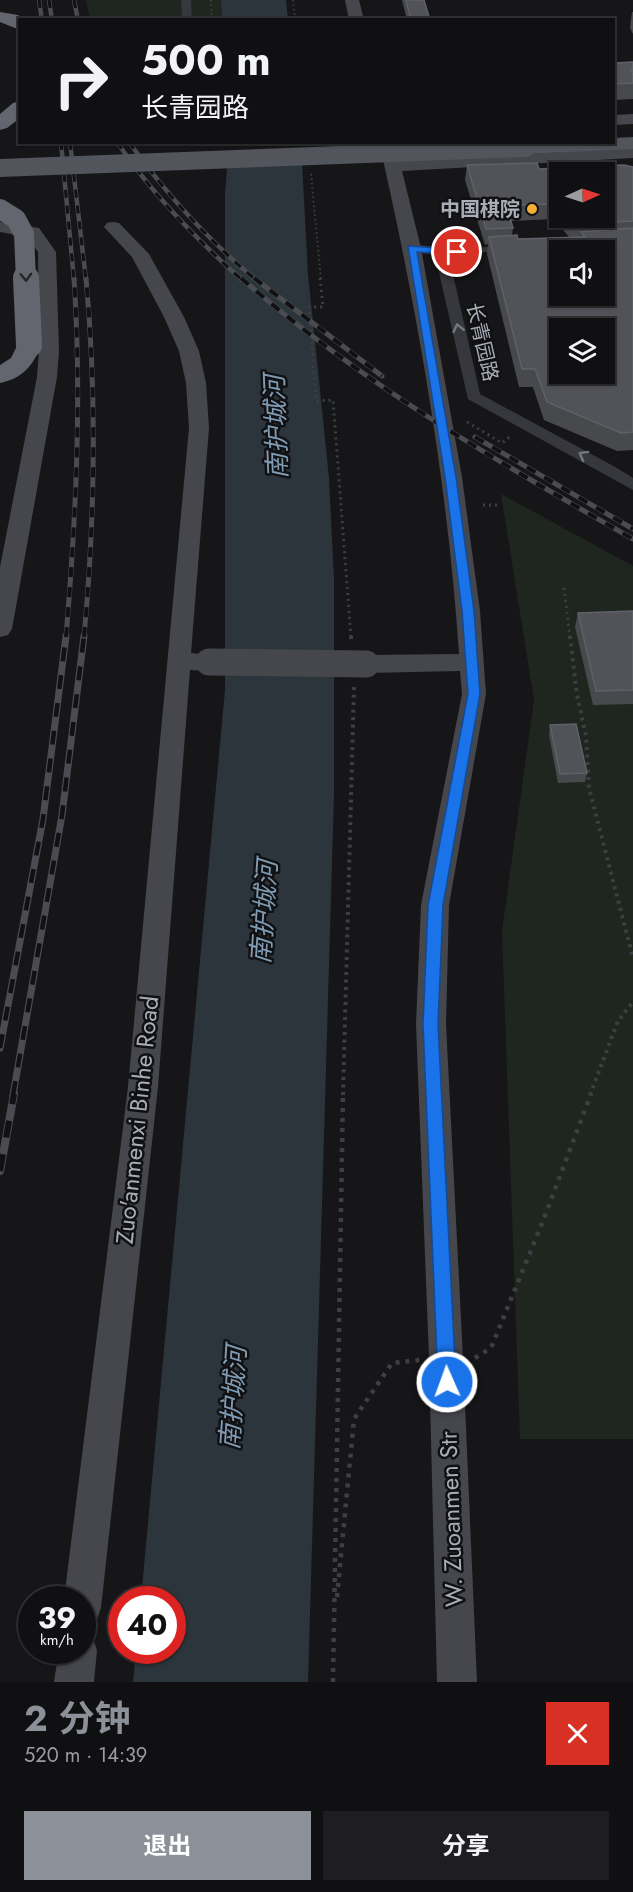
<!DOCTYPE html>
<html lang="zh">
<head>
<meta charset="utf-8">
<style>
  :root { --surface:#101012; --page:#1e1e20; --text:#f1f3f6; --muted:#9c9d9f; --line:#303032; --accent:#8c9099 }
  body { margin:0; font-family:Jost,"Noto Sans SC",sans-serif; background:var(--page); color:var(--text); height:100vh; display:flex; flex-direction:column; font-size:22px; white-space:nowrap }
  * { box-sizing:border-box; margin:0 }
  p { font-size:20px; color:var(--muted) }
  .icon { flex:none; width:33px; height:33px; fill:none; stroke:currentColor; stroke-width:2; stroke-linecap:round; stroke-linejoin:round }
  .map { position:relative; height:1682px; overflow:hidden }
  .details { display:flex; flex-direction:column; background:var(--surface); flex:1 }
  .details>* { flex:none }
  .guide { position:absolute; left:18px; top:18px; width:597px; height:126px; border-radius:0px; box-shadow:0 2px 4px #0004,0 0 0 2px var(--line); background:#101012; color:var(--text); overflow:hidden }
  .needle { width:39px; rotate:87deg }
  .controls { position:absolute; left:549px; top:162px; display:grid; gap:12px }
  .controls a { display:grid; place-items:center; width:66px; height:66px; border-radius:0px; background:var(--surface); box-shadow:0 2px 4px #0004,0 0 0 2px var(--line); font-size:30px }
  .speed { position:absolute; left:18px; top:1586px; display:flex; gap:12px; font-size:30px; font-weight:700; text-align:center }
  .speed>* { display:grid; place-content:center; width:78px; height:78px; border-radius:50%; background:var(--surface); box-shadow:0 2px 4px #0004,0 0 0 2px var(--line); line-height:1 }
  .speed small { font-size:15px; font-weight:400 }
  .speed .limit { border:9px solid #d22; background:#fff; color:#111 }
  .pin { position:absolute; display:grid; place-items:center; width:51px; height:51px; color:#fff; margin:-26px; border:3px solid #fff; border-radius:50%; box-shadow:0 2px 6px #0007 }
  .me { position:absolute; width:66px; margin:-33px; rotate:358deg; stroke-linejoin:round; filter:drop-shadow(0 0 4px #0008) }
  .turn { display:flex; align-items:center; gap:21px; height:126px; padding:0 24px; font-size:27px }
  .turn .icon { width:78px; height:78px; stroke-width:2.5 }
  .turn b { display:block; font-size:42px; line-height:51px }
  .round { display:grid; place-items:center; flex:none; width:63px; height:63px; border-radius:0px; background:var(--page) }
  .head { display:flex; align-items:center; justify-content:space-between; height:102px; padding:0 24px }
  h1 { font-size:36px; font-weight:700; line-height:45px; color:var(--accent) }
  .primary-button { display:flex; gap:12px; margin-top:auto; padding:12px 24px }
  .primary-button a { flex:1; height:69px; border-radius:0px; background:var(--accent); color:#fff; font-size:24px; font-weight:700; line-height:69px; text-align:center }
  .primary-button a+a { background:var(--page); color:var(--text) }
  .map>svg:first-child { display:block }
  .green { fill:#1e261f }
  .water { fill:#2c353c }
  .pier { fill:#161618 }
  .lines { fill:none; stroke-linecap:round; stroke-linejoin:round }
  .path-far3 { stroke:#3d3f44; stroke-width:2; stroke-dasharray:1.5 3; stroke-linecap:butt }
  .path-far2 { stroke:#3d3f44; stroke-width:3; stroke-dasharray:2 4; stroke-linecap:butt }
  .path-far1 { stroke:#3d3f44; stroke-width:4; stroke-dasharray:3 4.5; stroke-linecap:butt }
  .path { stroke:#3d3f44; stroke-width:4.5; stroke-dasharray:4 6; stroke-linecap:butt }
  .lane { stroke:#37383d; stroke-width:5 }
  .street { fill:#37383d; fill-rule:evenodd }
  .secondary { fill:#45474d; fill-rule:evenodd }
  .primary { fill:#53555c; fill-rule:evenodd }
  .highway { fill:#63666e; fill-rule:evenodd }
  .rail-far3-casing { stroke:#4a4c52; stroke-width:4.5 }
  .rail-far2-casing { stroke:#4a4c52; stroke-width:5 }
  .rail-far1-casing { stroke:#4a4c52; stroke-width:7 }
  .rail-casing { stroke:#4a4c52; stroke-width:8 }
  .rail-far3 { stroke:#111113; stroke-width:3; stroke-dasharray:8; stroke-linecap:butt }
  .rail-far2 { stroke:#111113; stroke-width:4; stroke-dasharray:10; stroke-linecap:butt }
  .rail-far1 { stroke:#111113; stroke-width:4.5; stroke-dasharray:14; stroke-linecap:butt }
  .rail { stroke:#111113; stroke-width:6; stroke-dasharray:17; stroke-linecap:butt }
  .secondary-bridge { stroke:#45474d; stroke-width:27 }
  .primary-bridge { stroke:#53555c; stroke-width:18 }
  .highway-bridge-far1 { stroke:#63666e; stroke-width:20 }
  .highway-bridge { stroke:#63666e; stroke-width:26 }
  .wall { fill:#47494d; fill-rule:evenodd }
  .building { fill:#525359; stroke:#5f6168; stroke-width:1.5; fill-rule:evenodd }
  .oneway { stroke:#26262a }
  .oneway2 { stroke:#757881 }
  .route { fill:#1a73e8; stroke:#114b97; stroke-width:1.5 }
  .poi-dot { fill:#f2b134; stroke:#111113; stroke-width:2 }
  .labels { text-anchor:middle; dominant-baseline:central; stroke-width:5; stroke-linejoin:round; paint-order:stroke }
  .far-poi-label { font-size:20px; font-weight:bold; fill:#a8adb8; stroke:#111113; text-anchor:end }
  .far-street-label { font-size:20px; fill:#a8adb8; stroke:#111113 }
  .street-label { font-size:24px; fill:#a8adb8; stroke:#111113 }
  .water-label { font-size:26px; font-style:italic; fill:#7f9bb3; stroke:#111113 }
</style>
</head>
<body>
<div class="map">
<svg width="633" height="1682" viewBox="0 0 633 1682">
  <rect width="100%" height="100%" fill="#161618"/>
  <path class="green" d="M86,0H221L222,19H90Z
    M501,494L633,566V1439H520L502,931L534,700Z"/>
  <path class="water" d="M221,0H286L288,19H222Z
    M229,143H301L308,274L329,478L334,580V794L308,1682H133L136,1650H172V1599H141L225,690V195Z"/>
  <path class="pier" d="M226,142H304L306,162L224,166Z"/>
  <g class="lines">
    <path class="path-far3" d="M211,0L212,20
      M293,0L295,20
      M311,174L321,280"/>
    <path class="path-far2" d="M320,278L323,307H309L316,401L333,400L351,637
      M467,422L502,443L512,435
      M483,505H500
      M564,588L570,637"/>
    <path class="path-far1" d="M351,636V641
      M570,636L577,695L586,736L589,788L633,958
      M343,1095L354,687
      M590,1095L618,1021L633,1002"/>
    <path class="path" d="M475,1358L491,1348L543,1221L591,1094
      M337,1597L354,1419L392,1363L420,1360
      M333,1682L343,1094"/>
    <path class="lane" d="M441,252L498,249"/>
    <path class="street" d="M181,0H191L192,20H182Z
      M412,244L441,248L448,252L480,394L617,468L633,478V490L468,399L435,255L407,251L405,248L407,245Z"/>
    <path class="secondary" d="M345,0H359L364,20H349Z
      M633,114V124L614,125V115Z
      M379,142H395L400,161L633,148V158L402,171L421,248L462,477L480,611L486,694L449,905L446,1024L463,1358L477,1682H437L429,1358L416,1024L421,905L462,694L460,671L366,673L357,670L354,664L357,658L366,655L459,654C448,485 417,308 379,142Z
      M0,222L39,228L56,252L59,351L57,377L12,629L8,635L0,637V567L37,377L39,351L38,252L27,237L0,232Z
      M113,222L119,223L149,254L184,317L199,351L206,383L209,428L191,653L218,656L221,662L218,668L209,671L190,670L158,1087L101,1608L96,1622L82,1627V1599H64L128,1087L189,428L186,383L179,351L164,317L132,257L104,227L107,223Z
      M82,1632L92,1636L97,1650L94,1682H54L59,1650H82Z"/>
    <path class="primary" d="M633,137V149L526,154L519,152L517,148L519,144L526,142H614V138Z"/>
    <path class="highway" d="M0,12L18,15L24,20H20V30L0,22Z
      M20,101V118L7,128L0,130V114L13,103Z
      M29,338L38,340L41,345C33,366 23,378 0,383V365L11,358L20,340Z"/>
    <g class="rail-far3-casing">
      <path id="rail-far3" d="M39,0L42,20
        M49,0L52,20
        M74,0L78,20
        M61,142L74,280
        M70,142L86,280
        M117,142C152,194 195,238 242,280
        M129,142C166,194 207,239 256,280"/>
    </g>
    <g class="rail-far2-casing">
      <path id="rail-far2" d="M241,278C360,382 496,461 633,539
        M254,278L382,376
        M475,437L633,529
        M66,637C76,518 82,398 74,278
        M84,637C95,518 97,397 86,278"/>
    </g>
    <g class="rail-far1-casing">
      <path id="rail-far1" d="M0,1048L43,819L66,636
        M13,1095L62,815L84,636"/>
    </g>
    <g class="rail-casing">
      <path id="rail" d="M0,1171L14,1094"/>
    </g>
    <use href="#rail-far3" class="rail-far3"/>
    <use href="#rail-far2" class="rail-far2"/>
    <use href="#rail-far1" class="rail-far1"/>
    <use href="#rail" class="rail"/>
    <path class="secondary-bridge" d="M209,662L366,664"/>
    <path class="primary-bridge" d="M0,168L526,148"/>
    <path class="highway-bridge-far1" d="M0,209L16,219L24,234L26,280"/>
    <path class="highway-bridge" d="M26,278L29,345"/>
  </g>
  <path class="wall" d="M402,0H424L430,20H407Z
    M632,12H633V34L630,28Z
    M633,62V99L614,100V63Z
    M467,165L539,169L633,167V450L617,451L544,420L533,387H519L487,254L488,244L485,245L465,180ZM560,172L604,218H560ZM554,219L569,237L518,239L512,235L513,228L511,221Z
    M633,611V704L593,705L575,627L578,613Z
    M550,725L587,773L585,782L558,783L549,735Z"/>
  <path class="building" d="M406,0H424L430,20H411Z
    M633,62V71L631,70L633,75V83L614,84V63Z
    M537,163L539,169L624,165L633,167V221L573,224L567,218H604V172H560V208L556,204L506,205L513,228L486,229L467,165Z
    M633,228V432L621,433L547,402L535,369H522L489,237L517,235L518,239L585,237L581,232ZM560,250H604V296H560ZM560,328H604V374H560Z
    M633,611V690L596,691L578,613Z
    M576,724L587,773L560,774L550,725Z"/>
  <defs><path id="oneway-chevron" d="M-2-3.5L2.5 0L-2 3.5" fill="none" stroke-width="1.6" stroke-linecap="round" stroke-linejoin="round" transform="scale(1.5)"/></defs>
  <use class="oneway" href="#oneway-chevron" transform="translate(26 277) rotate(88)"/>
  <g class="oneway2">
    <use href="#oneway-chevron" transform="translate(458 328) rotate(-103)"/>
    <use href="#oneway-chevron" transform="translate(583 455) rotate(-151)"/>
  </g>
  <path class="route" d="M408,246L457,249L462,252L457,254L417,252L456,477L474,611L480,694L443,905L441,953L438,1024L456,1382L453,1388L447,1390L441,1388L438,1382L423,1024L426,953L428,905L468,694L462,611L445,477Z"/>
  <circle class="poi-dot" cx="532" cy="209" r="6"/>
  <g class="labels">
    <g class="far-poi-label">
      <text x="520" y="209">中国棋院</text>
    </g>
    <g class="far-street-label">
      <text transform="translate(482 342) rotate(77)">长青园路</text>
    </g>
    <g class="street-label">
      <text transform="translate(137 1120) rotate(-84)">Zuo'anmenxi Binhe Road</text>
      <text transform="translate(451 1519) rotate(-92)">W. Zuoanmen Str</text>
    </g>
    <g class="water-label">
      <text transform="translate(276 427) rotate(-92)">南护城河</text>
      <text transform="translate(264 912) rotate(-86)">南护城河</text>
      <text transform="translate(233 1398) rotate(-86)">南护城河</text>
    </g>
  </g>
</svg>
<div class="controls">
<a><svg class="needle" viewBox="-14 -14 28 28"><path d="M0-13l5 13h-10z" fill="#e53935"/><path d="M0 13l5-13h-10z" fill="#9c9d9f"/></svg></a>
<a><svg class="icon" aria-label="sound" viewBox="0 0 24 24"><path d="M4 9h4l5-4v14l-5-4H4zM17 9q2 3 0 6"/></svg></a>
<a><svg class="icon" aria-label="layers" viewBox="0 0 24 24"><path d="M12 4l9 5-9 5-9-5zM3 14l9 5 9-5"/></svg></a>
</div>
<div class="speed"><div>39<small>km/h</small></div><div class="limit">40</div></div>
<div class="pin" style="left:457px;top:252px;background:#d93025"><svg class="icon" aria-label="arrive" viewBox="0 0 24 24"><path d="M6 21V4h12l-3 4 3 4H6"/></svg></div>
<svg class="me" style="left:447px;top:1382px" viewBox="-20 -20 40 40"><circle r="17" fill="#1a73e8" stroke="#fff" stroke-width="3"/><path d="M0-11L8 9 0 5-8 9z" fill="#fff"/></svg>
<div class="guide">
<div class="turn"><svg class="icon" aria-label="right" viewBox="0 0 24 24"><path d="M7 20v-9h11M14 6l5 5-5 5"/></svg><div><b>500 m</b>长青园路</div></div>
</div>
</div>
<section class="details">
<div class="head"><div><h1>2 分钟</h1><p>520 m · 14:39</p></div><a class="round" style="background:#d93025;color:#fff"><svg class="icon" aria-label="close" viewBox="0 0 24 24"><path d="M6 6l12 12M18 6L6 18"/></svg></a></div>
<div class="primary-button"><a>退出</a><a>分享</a></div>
</section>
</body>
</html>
